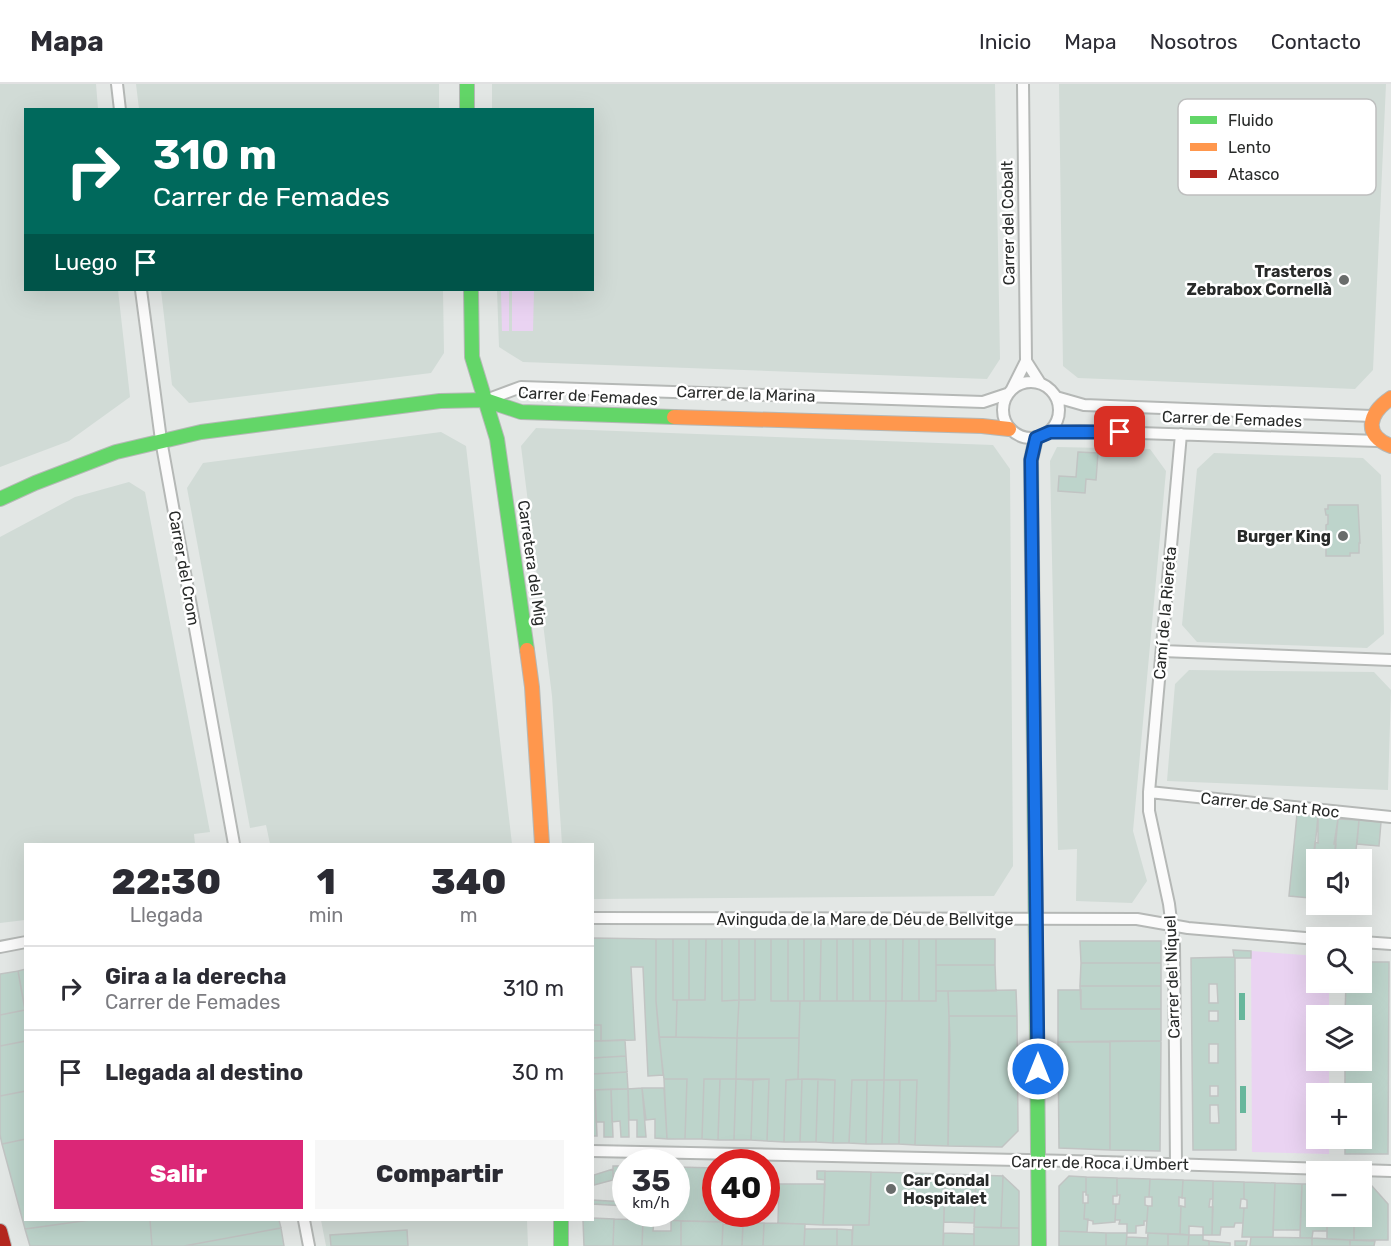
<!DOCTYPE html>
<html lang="es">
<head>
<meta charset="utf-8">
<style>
  :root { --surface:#fff; --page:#f7f7f7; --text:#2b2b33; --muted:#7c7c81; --line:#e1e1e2; --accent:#db2777 }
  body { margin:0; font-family:Rubik,sans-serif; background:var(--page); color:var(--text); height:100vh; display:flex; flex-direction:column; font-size:22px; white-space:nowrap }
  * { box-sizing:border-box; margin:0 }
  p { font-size:20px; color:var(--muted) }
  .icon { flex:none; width:33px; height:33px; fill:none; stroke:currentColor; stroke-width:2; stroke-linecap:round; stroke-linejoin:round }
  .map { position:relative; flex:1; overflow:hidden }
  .details { position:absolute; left:24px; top:759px; width:570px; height:378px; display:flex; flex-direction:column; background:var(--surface); border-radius:0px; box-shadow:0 6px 24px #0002 }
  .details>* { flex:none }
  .guide { position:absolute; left:24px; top:24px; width:570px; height:183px; border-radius:0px; box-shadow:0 6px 24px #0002; background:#00695c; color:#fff; overflow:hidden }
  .controls { position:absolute; left:1306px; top:765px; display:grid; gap:12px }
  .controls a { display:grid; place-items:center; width:66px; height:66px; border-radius:0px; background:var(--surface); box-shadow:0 6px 24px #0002; font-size:30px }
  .speed { position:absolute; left:612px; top:1065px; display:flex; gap:12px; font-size:30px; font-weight:700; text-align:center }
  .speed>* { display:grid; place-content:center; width:78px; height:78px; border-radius:50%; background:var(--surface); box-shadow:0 6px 24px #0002; line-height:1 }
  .speed small { font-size:15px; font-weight:400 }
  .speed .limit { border:9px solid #d22; background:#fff; color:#111 }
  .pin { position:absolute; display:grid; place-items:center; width:51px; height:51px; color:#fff; margin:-26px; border-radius:12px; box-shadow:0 3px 9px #0006 }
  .me { position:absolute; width:66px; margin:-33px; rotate:0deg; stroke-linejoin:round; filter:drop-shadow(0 0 4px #0008) }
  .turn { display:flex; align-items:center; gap:21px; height:126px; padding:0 30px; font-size:27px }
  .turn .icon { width:78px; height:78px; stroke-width:2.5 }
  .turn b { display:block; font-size:42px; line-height:51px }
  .then { display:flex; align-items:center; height:57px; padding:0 30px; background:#0003; gap:12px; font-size:22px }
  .eta { display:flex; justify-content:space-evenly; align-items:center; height:102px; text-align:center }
  .eta b { font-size:36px; font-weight:800; line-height:42px }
  .button { display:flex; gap:12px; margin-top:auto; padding:12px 30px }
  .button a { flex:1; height:69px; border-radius:0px; background:var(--accent); color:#fff; font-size:24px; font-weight:800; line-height:69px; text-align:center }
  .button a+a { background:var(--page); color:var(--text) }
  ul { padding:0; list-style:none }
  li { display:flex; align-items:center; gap:18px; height:84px; padding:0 30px; border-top:2px solid var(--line) }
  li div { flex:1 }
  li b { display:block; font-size:22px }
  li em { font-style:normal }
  header { display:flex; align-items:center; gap:36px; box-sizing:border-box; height:84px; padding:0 30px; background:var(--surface); border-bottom:2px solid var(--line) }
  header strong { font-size:28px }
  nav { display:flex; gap:33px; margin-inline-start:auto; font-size:21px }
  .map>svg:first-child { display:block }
  .built { fill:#d1dbd6 }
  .green { fill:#ead3f2 }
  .water { fill:#67b79c }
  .building { fill:#bdd4cb; stroke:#c1c4c3; stroke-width:1.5; fill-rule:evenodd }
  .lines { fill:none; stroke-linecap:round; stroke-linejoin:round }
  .street-casing { stroke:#b5b8b6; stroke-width:14 }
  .fast-casing { stroke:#b5b8b6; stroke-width:16 }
  .slow-casing { stroke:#b5b8b6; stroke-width:16 }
  .jam-casing { stroke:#b5b8b6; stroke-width:16 }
  .street { stroke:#fbfbfb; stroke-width:10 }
  .fast { stroke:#63d668; stroke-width:14 }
  .slow { stroke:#ff974d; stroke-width:14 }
  .jam { stroke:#b3261e; stroke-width:14 }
  .route-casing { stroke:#114b97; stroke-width:15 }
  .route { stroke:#1a73e8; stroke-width:10 }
  .poi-dot { fill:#696c6b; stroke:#fff; stroke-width:2 }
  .labels { text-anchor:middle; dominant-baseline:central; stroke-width:5; stroke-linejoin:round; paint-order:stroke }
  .street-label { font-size:16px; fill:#282a29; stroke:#fff }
  .poi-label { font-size:16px; font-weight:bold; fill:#282a29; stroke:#fff; text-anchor:end }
  .key { fill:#fff; stroke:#bebfbf; stroke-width:1.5 }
  .key-label { font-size:16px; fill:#282a29 }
</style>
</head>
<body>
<header>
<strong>Mapa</strong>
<nav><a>Inicio</a><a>Mapa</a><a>Nosotros</a><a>Contacto</a></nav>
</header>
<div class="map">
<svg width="1391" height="1162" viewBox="0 0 1391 1162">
  <rect width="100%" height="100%" fill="#e3e7e5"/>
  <path class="built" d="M0,0H96L98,25L26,26V206H118L130,313L69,357L0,383Z
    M136,0H439V25H139Z
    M492,0H995L1000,275L987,295L523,278L499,263L497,206H592V26L492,25Z
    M1059,0H1386L1373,286L1355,305L1078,294L1063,282Z
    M161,206H443L444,269L431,289L189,319L172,301Z
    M536,344L993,361L1010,385L1013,782L994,812L593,815L592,760H562L552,612L521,362Z
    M441,348L466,362L512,760H270L266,741L250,744L187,404L203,379Z
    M1057,363L1150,365L1166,387L1133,747L1147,797L1132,819L1076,817L1077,765L1058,766L1050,377Z
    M1214,369L1363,374L1381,391L1384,550L1367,564L1197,558L1182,541L1197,385Z
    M129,398L145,408L210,748L194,750L195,760H26L25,836L0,839V453L75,413Z
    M1189,586L1374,588L1391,606L1388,706L1167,697L1175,600Z
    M321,1136H527L528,1162H326Z"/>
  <path class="green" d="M501,206H509V247H502Z
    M512,206H534L533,247H512Z
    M1251,867L1317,872V898L1329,899V931L1317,932V976L1329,977V1009L1317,1010V1054L1329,1055V1070L1252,1068Z"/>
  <path class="water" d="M1239,909H1245V936H1239Z
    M1240,1002H1246V1029H1240Z"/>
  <path class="building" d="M1078,368L1098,369L1096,396L1086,395L1085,409L1058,407L1059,392L1076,393Z
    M1328,421H1358L1360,459H1359V469H1350V472H1326V441L1328,440V431H1326L1325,425H1328Z
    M1297,730L1318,732L1310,814L1289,812Z
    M1318,732L1338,735L1334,760H1336L1334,776H1313L1315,758L1318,759Z
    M1338,735L1359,736L1355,776H1334Z
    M1359,736L1381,738L1379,762L1357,760Z
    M1313,782L1317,783V814H1310Z
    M592,854L656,855V917L663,991L648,992L643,883H631L635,956L601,957V941H592Z
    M656,855H673V916H677L676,953H659L656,917Z
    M673,855H689V916H673Z
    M689,855H706L705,916H689Z
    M706,855H722V917L739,916L737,954L676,953L677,916H705Z
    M722,855H739V916L722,917Z
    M739,855H755V916H739Z
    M755,855H771V917H800L799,954H737L739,916H755Z
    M771,855H788V917H771Z
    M788,855H804V917H788Z
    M804,855H821L820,917H804Z
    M821,855H837V917H820Z
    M837,855H853V917H837Z
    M853,855H870V917H853Z
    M870,855H886V917H870Z
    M886,855H903L902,917H886Z
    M903,855H919V917H902Z
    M919,855H936V917H919Z
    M936,855H995V881H936Z
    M1080,857H1161V879H1081Z
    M1233,866L1251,867V874H1235L1236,1066H1193L1191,874L1234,873ZM1209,900H1217L1218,919H1209ZM1209,927H1218V937H1209ZM1209,960H1218V979H1209ZM1210,1002H1218V1012H1210ZM1210,1021H1218L1219,1039H1210Z
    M1362,878H1389L1388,1070H1345V1054H1362V1010H1345V976H1362V932H1345L1346,898H1362ZM1363,965H1371V984H1363Z
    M1081,879H1161V902H1080Z
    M936,881H995L996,907H936Z
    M26,885V930L18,887Z
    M18,887L25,926L0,931V890Z
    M1080,902H1161V925H1081Z
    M1016,906L1017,932H949L948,907Z
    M1058,906H1081V925H1161V957L1058,958Z
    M936,907H948L950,959L948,1062L915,1061L917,996H884L886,917H936Z
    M800,917H886L884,996H852L849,1059H833L835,996L798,995Z
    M25,926L26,957L0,962V931Z
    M949,932H1017L1018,1047L1002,1063L948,1062Z
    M592,941H601V957H592Z
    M659,953L737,954L736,995H704L702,1055H685L687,995H664Z
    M737,954H799L798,995L786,996L784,1058L767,1057L769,995H736Z
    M625,956L626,972L592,974V957Z
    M26,957V1007L0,1012V962Z
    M1110,957H1161L1160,1067L1110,1066Z
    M1110,957V1066L1059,1064L1058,958Z
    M626,972L627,988L592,990V974Z
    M627,988L628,1005L592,1006V990Z
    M664,995H687L685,1055H667Z
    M704,995H720L718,1056L702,1055Z
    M720,995H736L734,1056H718Z
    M736,995L753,996L751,1056H734Z
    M769,995L767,1057L751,1056L753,996Z
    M802,995L800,1058H784L786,996Z
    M802,995H818L816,1058H800Z
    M818,995L835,996L833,1059L816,1058Z
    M852,996H867L866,1060L849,1059Z
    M867,996H884L882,1060H866Z
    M884,996H900L899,1060H882Z
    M900,996H917L915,1061L899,1060Z
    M642,1004H664L667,1055L655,1054V1035L646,1036Z
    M642,1004L646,1053H637V1036H629L628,1005Z
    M611,1005H628L629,1053H621L620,1037L612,1038Z
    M611,1005L613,1053H604V1038H596L595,1006Z
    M592,1006H595L597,1052H592Z
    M26,1007V1055L2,1060L0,1051V1012Z
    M26,1055V1136H90L25,1145L2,1060Z
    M613,1082H626V1091L618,1096H613V1092H617V1090H613Z
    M676,1083L716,1084V1130H732L731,1138L653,1136V1130H676Z
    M613,1085V1096L594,1101V1091Z
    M817,1087H825V1096L817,1095Z
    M825,1087L871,1088L869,1141H823Z
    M871,1088L945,1090L943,1162H852L853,1141H869Z
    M945,1090L976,1091L974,1139L944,1138Z
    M976,1091L1003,1092L1001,1144L974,1143Z
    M1003,1092L1019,1107V1144H1001Z
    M1069,1092L1086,1093V1108H1083V1119H1085L1084,1135H1088L1087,1148L1059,1147V1102Z
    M1086,1093L1117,1094V1112H1113V1120H1116L1115,1138L1093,1140V1137L1084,1135L1085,1119H1088V1111H1086Z
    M626,1094V1109L620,1098Z
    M1117,1094L1150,1095L1149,1113H1145V1121L1148,1122L1147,1137H1144V1141L1136,1142V1149H1127V1140H1119L1120,1136H1115L1116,1120H1119L1120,1111H1117Z
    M1150,1095L1183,1096L1182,1114L1179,1113V1122H1181L1180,1150L1146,1149L1148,1122H1152V1113H1149Z
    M1183,1096L1213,1097V1115H1210L1209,1123H1213L1212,1151H1203V1143L1189,1142V1151L1180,1150L1181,1122L1185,1123V1114H1182Z
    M1213,1097L1244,1098V1115H1241L1240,1124H1244L1243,1139H1235L1234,1143H1221L1220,1151H1212Z
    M1244,1098L1275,1099L1273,1153H1242L1244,1124H1247V1116L1244,1115Z
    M1275,1099L1302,1100L1300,1146H1273Z
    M779,1100H825L823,1141L778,1139Z
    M1302,1100H1317V1132H1327V1147H1313L1312,1154H1300Z
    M1362,1102H1372L1388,1120V1156H1354V1132H1362Z
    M592,1116L626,1118V1122L592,1120Z
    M635,1130H653V1136L635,1135Z
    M732,1130L759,1131V1139L731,1138Z
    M1327,1132H1354V1156L1327,1155Z
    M592,1134L614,1135L613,1162H584L583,1136H592Z
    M614,1135L643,1136L642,1162H613Z
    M90,1136H150L152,1162H30L25,1145Z
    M150,1136H279L281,1144L184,1162H152Z
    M643,1136H654L653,1147H671V1136L681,1137V1162H642Z
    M681,1137L723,1138L722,1162H681Z
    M743,1138L764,1139L763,1162H742Z
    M764,1139L805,1140L804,1162H763Z
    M723,1140L743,1141L742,1162H722Z
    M974,1143L1019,1144V1162H974Z
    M281,1144L284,1162H184Z
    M805,1145H837V1162H804Z
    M837,1145L852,1146V1162H837Z
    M407,1146L408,1162H331L330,1151Z
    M1059,1147L1106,1149V1162H1059Z
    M944,1149L974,1150V1162H943Z
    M1106,1149H1127L1126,1162H1106Z
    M1148,1149L1168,1150V1162H1147Z
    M1168,1150L1189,1151L1188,1162H1168Z
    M1189,1151H1203V1156L1209,1157V1162H1188Z
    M1127,1153L1148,1154L1147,1162H1126Z
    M1251,1153L1312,1154V1162H1250Z
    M1312,1154L1350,1156V1162H1312Z
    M1350,1156L1375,1157L1374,1162H1350Z
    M1209,1157L1230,1159V1162H1209Z
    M1235,1157H1247L1246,1162H1235Z"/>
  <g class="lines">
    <g class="street-casing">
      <path id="street" d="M117,0L120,26
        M141,206L161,356L234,760
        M1026,277L1040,299
        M1003 326a28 28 0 1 1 56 0a28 28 0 1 1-56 0Z
        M1012,305L1026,277L1023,0
        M1056,313L1084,321L1372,332
        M486,316L521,303L983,318L1007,310
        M1050,348L1080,347L1378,357
        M1162,567L1391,576
        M1149,708L1391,733
        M592,834L1137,835L1188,844L1317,855
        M1362,858L1391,860
        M0,863L26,858
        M592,1067L1070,1077L1391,1087
        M1176,1081L1174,861L1169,820L1149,727V708L1181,350
        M304,1136L309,1162"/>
    </g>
    <g class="fast-casing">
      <path id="fast" d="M467,0V26
        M471,206L472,273L497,355L527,566
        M1036,354L1031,376L1039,1162
        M0,415L35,399L116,368L201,348L440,317L485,316L521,328L674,333
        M561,1136V1162"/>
    </g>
    <g class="slow-casing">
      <path id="slow" d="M1391,314C1369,329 1362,351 1391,362
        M674,333L982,342L1009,345
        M527,566L532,603L542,760"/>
    </g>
    <g class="jam-casing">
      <path id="jam" d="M0,1147L4,1162"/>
    </g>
    <use href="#street" class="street"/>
    <use href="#fast" class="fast"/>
    <use href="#slow" class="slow"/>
    <use href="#jam" class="jam"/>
  </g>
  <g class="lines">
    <g class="route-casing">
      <path id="route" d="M1038,985L1031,376L1036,354L1050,348H1120"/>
    </g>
    <use href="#route" class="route"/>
  </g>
  <g class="poi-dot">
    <circle cx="1344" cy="196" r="6"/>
    <circle cx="1343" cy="452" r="6"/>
    <circle cx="891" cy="1105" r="6"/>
  </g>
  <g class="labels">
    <g class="street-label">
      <text transform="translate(1008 139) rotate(-91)">Carrer del Cobalt</text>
      <text transform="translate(746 310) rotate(2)">Carrer de la Marina</text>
      <text transform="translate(588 312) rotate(3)">Carrer de Femades</text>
      <text transform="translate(1232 335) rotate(2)">Carrer de Femades</text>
      <text transform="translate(532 479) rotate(82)">Carretera del Mig</text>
      <text transform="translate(184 484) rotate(80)">Carrer del Crom</text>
      <text transform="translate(1165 529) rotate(-85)">Camí de la Riereta</text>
      <text transform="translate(1270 721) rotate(6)">Carrer de Sant Roc</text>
      <text x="865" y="835">Avinguda de la Mare de Déu de Bellvitge</text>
      <text transform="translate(1172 893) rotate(-92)">Carrer del Níquel</text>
      <text transform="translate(1100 1079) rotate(1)">Carrer de Roca i Umbert</text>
    </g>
    <g class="poi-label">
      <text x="1332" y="187">Trasteros<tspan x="1332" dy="18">Zebrabox Cornellà</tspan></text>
      <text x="1331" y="452">Burger King</text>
      <text x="903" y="1096" text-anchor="start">Car Condal<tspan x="903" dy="18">Hospitalet</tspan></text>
    </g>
  </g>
  <rect x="1178" y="15" width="198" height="96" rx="9" class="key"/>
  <rect x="1190" y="32" width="27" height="8" fill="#63d668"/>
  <rect x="1190" y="59" width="27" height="8" fill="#ff974d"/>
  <rect x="1190" y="86" width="27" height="8" fill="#b3261e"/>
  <g class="key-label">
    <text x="1228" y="42">Fluido</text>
    <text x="1228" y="69">Lento</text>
    <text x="1228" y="96">Atasco</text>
  </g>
</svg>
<div class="controls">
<a><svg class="icon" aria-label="sound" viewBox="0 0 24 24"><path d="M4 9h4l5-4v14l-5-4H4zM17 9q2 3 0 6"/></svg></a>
<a><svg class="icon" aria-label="search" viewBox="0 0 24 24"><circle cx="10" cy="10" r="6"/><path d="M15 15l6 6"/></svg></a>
<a><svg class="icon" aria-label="layers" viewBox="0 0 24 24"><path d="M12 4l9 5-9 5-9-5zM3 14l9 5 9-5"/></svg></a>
<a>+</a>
<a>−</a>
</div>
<div class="speed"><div>35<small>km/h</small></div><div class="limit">40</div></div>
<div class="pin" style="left:1120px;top:348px;background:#d93025"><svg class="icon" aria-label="arrive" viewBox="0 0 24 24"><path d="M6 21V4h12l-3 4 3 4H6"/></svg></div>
<svg class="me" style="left:1038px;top:985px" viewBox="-20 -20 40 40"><circle r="17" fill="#1a73e8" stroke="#fff" stroke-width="3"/><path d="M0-11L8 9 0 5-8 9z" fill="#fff"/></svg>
<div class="guide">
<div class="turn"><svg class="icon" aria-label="right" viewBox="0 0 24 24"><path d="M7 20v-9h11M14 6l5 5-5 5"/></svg><div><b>310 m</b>Carrer de Femades</div></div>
<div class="then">Luego<svg class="icon" aria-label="arrive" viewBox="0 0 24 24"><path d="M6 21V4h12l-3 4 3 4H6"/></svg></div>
</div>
<section class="details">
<div class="eta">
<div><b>22:30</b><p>Llegada</p></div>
<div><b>1</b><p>min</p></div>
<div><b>340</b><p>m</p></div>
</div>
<ul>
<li><svg class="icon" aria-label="right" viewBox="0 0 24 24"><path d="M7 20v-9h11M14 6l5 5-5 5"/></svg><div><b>Gira a la derecha</b><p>Carrer de Femades</p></div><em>310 m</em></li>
<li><svg class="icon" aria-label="arrive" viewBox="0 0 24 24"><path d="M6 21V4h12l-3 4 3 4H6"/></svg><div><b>Llegada al destino</b></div><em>30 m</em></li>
</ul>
<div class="button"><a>Salir</a><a>Compartir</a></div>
</section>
</div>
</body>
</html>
